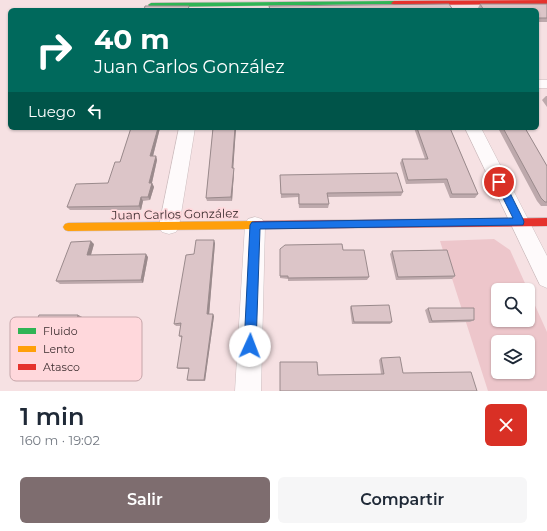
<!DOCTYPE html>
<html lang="es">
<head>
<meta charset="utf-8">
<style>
  :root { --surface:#fff; --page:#f6f6f7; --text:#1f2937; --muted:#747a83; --accent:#7e6d6f }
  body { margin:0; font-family:Montserrat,sans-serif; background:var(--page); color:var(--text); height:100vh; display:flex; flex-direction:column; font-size:15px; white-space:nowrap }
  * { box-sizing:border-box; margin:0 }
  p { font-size:13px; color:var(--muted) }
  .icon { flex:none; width:22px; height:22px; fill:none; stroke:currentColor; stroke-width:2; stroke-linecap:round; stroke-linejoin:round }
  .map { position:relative; height:391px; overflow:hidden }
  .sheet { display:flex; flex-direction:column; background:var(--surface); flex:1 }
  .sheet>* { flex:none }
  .guide { position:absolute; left:8px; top:8px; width:531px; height:122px; border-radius:6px; box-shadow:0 1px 3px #0004; background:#00695c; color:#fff; overflow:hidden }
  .tools { position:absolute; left:491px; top:283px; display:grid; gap:8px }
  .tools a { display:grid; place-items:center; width:44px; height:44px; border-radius:6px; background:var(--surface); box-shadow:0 1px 3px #0004; font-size:20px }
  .pin { position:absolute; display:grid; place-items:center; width:34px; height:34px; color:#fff; margin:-17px; border:2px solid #fff; border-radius:50%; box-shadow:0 1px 4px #0007 }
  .me { position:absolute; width:44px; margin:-22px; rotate:2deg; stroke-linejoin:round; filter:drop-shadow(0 0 3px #0008) }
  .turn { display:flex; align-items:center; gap:14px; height:84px; padding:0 20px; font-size:18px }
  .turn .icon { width:52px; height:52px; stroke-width:2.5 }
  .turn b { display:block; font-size:28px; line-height:34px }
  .then { display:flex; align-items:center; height:38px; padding:0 20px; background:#0003; gap:8px; font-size:15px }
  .round { display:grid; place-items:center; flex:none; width:42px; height:42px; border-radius:6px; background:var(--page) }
  .overview { display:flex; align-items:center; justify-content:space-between; height:68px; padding:0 20px }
  h1 { font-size:24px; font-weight:600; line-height:30px }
  .cta { display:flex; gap:8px; margin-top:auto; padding:8px 20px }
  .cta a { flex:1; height:46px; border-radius:6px; background:var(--accent); color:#fff; font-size:16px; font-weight:600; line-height:46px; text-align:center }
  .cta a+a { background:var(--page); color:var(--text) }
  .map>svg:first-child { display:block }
  .green { fill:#edc6cb; fill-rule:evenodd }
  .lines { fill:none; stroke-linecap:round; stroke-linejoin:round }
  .street-casing { stroke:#cdbdbf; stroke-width:1 }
  .fast-casing { stroke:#cdbdbf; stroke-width:1 }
  .slow-casing { stroke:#cdbdbf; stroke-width:1 }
  .jam-casing { stroke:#cdbdbf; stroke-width:1 }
  .street { fill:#fefafb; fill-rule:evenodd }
  .fast { fill:#30b455; fill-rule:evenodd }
  .slow { fill:#ff9f0a; fill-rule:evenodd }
  .jam { fill:#e5322d; fill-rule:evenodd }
  .wall { fill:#bda9ac }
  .shaded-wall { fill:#9a8a8c }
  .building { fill:#dcc5c8; stroke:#9a8a8c }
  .route { fill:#1a73e8; stroke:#114b97 }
  .labels { text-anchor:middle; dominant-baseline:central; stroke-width:3.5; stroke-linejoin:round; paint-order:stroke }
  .street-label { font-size:12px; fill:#3e2f31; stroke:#ffd8dc }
  .key { fill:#ffd8dc; stroke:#c5a5a9; stroke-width:1 }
  .key-label { font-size:11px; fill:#3e2f31 }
</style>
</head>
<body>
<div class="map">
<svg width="547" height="391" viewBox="0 0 547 391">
  <rect width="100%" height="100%" fill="#f6e1e3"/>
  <path class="green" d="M494,239L510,250L547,332V391H488L440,241ZM498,290H528V320H498ZM498,342H528V372H498Z"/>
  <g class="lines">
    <g class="street-casing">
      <path id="street" d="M537,80H547V88H537Z
        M179,128H195L179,226L176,232L169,234L162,232L159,226Z
        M465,128H481L547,256V288L540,285Z
        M255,217L262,219L265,225L261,391H235L245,225L248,219Z"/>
    </g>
    <g class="fast-casing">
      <path id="fast" d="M394,1L396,2V4L151,7L148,5L151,3Z"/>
    </g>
    <g class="slow-casing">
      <path id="slow" d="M255,221L258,222L260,225L258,228L255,229L68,231L65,230L63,227L65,224L68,223Z"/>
    </g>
    <g class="jam-casing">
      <path id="jam" d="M547,0V4L394,5L391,3L394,1Z
        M547,218V226L255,229L252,228L250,225L252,222L255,221Z"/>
    </g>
    <use href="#street" class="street"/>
    <use href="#fast" class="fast"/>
    <use href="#slow" class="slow"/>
    <use href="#jam" class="jam"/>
  </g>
  <path class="wall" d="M480,4H547V22H537V10H479L478,8Z
    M546,96H547V107L542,100Z
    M131,128H160L153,156H156L157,160L152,183L154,187L150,200L143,201L141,210H70L67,207L108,183L120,162Z
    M213,128H236L233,168H234V172L232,201H207L206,198Z
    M414,128H450L478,194L475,198H450L444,183L406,184L400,163L402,159H425Z
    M498,128H525L547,166V206H541L537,201Z
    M280,175L403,192L401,196L328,197L329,204L328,208H299L298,197L281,198Z
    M215,243L209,314L214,316L205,381H189L187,380L189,369H179L177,368L182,338L179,336L181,326H176L174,324L194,254Z
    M94,244L91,255L148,257L143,283L60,284L56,281Z
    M280,249L343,250L369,277L367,280L288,281V279L280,278Z
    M392,251L455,276L452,279L396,280L390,254Z
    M351,306L392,322L390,324H352L350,308Z
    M428,308L474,320L470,322L429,323L425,310Z
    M78,315L82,317L73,345H33L28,343Z
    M381,358L403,373L280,391L318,375L381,374L379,360Z"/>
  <path class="shaded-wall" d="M158,128H160L152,160L150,156Z
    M235,128H236L233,172L232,168Z
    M156,156L157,160L151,187L149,183Z
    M234,168V172L232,201L231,197Z
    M152,183L154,187L150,200L148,197Z
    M141,197L143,201L141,210L139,206Z
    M214,240L215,243L209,316L207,314Z
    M91,241L94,244L90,258L87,255Z
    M146,254L148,257L143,283L141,280Z
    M213,314L214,316L205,381L204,380Z
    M78,315L82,317L73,345L70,343Z"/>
  <path class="building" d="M449,4L453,10H270L269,6Z
    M480,4H547V18H537V10H484Z
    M145,6H189L188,10H144Z
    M131,128H158L150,156H156L149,183H152L148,197H141L139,206L67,207L76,184L108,183L115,162H120Z
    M213,128H235L232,168H234L231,197L206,198Z
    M417,128H450L478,194H452L447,179L408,180L402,159H428Z
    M503,128H525L547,166V202H545L541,198Z
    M397,173L403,192L327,193L329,204H299V194H281L280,175Z
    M196,240H214L207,314H213L204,380H187L189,368H177L182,336H179L181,323L174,324L186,255L194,254Z
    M91,241L87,255L146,254L141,280L56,281L71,242Z
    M342,244L343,250H364L369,277L288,278V276H280V249L285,245Z
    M447,250L455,276L398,277L392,251Z
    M389,305L392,322H354L351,306Z
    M428,308H474V320L432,321Z
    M39,315H78L70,343H28Z
    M400,357L403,373L471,372L477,391H280V362H317L318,375L384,374L381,358Z"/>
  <path class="route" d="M499,178L503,179L523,219L524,222L523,225L260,229L256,346L254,350L250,352L246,350L244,346L250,225L252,222L513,218L495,182Z"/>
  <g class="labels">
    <g class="street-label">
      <text transform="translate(175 214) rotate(-1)">Juan Carlos González</text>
    </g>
  </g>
  <rect x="10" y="317" width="132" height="64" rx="6" class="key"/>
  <rect x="18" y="328" width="18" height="6" fill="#30b455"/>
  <rect x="18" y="346" width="18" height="6" fill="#ff9f0a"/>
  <rect x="18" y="364" width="18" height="6" fill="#e5322d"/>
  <g class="key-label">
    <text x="43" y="335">Fluido</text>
    <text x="43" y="353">Lento</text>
    <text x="43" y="371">Atasco</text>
  </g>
</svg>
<div class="tools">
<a><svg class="icon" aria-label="search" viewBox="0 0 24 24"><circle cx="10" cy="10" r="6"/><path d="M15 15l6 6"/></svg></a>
<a><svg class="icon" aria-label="layers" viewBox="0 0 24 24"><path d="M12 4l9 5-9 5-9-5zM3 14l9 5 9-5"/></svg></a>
</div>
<div class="pin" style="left:499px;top:182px;background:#d93025"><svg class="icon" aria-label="arrive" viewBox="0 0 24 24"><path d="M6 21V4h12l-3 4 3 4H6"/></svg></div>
<svg class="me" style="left:250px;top:346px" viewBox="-20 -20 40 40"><circle r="19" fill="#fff"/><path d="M0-13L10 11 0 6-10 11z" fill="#1a73e8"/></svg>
<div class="guide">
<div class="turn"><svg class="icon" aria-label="right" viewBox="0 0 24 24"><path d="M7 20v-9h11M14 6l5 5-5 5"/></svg><div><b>40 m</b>Juan Carlos González</div></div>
<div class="then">Luego<svg class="icon" aria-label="left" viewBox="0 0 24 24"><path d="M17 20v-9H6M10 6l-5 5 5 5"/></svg></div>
</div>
</div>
<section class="sheet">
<div class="overview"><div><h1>1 min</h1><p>160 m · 19:02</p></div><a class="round" style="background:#d93025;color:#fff"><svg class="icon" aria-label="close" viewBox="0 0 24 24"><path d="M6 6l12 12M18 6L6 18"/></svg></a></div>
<div class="cta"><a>Salir</a><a>Compartir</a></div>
</section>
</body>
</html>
